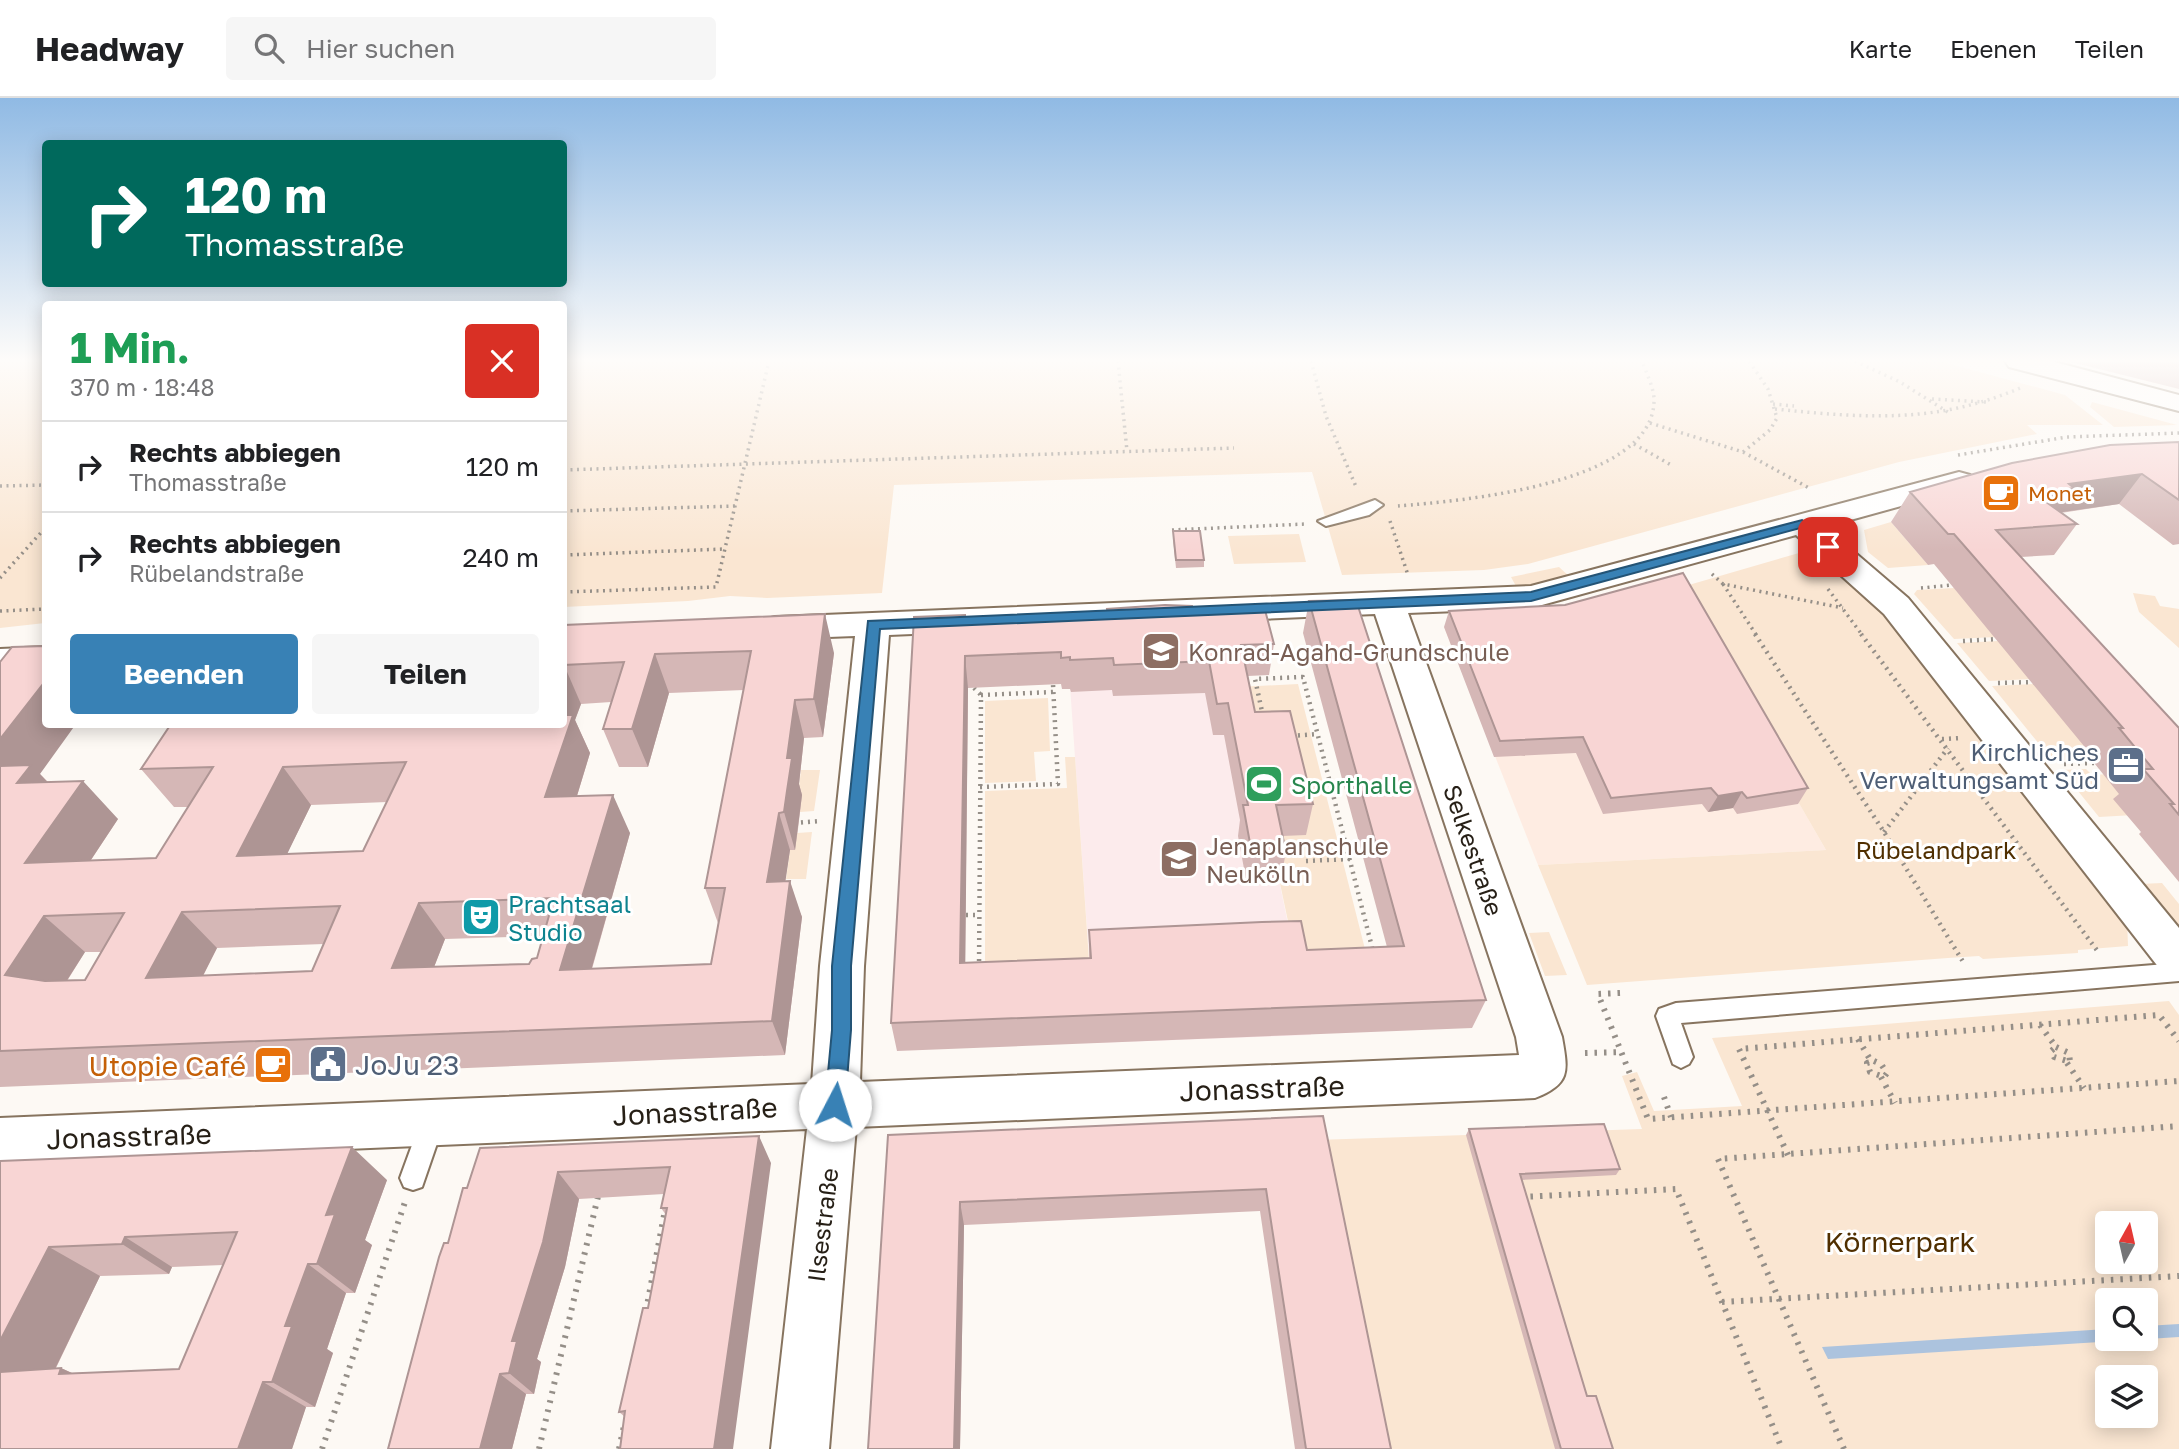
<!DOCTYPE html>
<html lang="de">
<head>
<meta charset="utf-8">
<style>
  :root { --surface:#fff; --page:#f6f6f6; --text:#202124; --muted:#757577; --line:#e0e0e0; --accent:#3881b5 }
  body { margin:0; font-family:"Golos Text",sans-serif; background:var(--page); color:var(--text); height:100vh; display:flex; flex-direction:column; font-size:26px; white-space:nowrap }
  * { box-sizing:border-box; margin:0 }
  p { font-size:23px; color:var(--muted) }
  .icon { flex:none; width:38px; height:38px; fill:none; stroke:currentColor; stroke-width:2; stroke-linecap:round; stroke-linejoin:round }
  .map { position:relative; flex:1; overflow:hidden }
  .drawer { position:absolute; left:42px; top:203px; width:525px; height:427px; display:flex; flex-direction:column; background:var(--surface); border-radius:7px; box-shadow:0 4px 18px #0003 }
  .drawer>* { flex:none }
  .top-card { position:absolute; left:42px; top:42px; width:525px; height:147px; border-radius:7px; box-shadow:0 4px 18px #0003; background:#00695c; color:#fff; overflow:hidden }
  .needle { width:46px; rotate:8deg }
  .tools { position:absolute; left:2095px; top:1113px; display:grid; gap:14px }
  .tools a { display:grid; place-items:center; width:63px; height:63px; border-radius:7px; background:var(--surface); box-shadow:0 4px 18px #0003; font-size:35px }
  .pin { position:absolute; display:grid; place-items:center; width:60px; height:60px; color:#fff; margin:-30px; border-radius:14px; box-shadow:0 4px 10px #0006 }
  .me { position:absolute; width:77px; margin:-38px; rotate:5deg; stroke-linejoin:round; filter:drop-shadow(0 0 5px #0008) }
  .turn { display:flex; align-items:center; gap:24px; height:147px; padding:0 28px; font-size:32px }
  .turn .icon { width:91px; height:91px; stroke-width:2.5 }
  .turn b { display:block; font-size:49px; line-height:60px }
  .round { display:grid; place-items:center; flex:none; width:74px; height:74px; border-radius:7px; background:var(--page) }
  .headline { display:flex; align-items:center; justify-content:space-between; height:119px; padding:0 28px }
  h1 { font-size:42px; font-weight:700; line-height:52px; color:#1e9e55 }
  .action { display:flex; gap:14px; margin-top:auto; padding:14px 28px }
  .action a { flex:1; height:80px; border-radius:7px; background:var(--accent); color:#fff; font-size:28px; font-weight:700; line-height:80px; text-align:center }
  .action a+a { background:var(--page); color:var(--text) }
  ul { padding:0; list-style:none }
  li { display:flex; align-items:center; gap:21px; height:91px; padding:0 28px; border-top:2px solid var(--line) }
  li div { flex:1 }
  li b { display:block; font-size:26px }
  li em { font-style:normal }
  header { display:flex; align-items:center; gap:42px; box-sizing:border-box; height:98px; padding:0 35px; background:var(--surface); border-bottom:2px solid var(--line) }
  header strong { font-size:33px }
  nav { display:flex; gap:38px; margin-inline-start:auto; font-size:24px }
  .search { width:490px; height:63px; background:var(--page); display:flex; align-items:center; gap:18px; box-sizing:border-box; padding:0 24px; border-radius:7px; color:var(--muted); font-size:26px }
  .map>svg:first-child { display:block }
  .commercial { fill:#feece2 }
  .education { fill:#fcebec }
  .green { fill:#fae6d2; fill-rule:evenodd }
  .water { fill:#acc3de }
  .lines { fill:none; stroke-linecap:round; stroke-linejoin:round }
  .service-casing { stroke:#87745f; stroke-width:4 }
  .minor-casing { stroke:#87745f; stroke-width:4 }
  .path-far2 { stroke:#958f88; stroke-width:3.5; stroke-dasharray:2 4.5; stroke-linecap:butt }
  .path-far1 { stroke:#958f88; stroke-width:4.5; stroke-dasharray:2 5; stroke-linecap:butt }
  .path { stroke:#958f88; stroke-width:6; stroke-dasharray:2.5 7; stroke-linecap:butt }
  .service { fill:#fff; fill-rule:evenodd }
  .minor { fill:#fff; fill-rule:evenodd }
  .wall { fill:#d5b7b6; fill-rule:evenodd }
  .shaded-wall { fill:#ae9594 }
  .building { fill:#f8d5d4; stroke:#ae9594; stroke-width:2; fill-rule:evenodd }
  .route { fill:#3881b5; stroke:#245476; stroke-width:2 }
  .labels { text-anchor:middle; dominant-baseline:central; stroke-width:6; stroke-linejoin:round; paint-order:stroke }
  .far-food-label { font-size:21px; fill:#c56008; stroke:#fff; text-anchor:start }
  .education-label { font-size:24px; fill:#785e54; stroke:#fff; text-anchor:start }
  .service-label { font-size:24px; fill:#4e5e75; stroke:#fff; text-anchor:end }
  .leisure-label { font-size:24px; fill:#27864d; stroke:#fff; text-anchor:start }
  .park-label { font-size:24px; fill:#502f00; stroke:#fff }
  .street-label { font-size:24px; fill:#261f16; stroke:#fff }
  .culture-label { font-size:24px; fill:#0d838f; stroke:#fff; text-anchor:start }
  .near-service-label { font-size:28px; fill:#4e5e75; stroke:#fff; text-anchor:start }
  .near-food-label { font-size:28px; fill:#c56008; stroke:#fff; text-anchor:end }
  .near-street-label { font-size:28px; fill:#261f16; stroke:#fff }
  .near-park-label { font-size:28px; fill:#502f00; stroke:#fff }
</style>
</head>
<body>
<header>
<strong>Headway</strong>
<div class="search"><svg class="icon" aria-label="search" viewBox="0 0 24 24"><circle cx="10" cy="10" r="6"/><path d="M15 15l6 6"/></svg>Hier suchen</div>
<nav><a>Karte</a><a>Ebenen</a><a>Teilen</a></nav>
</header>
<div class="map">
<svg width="2179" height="1351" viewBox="0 0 2179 1351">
  <rect width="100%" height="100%" fill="#fdf9f4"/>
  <path class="commercial" d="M1444,529L1754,627L1826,752L1538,767Z"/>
  <path class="education" d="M1189,540L1306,737L1270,739L1311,937L1095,945L1067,545Z"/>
  <path class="green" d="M0,263H46L45,525L0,530Z
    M564,263H1939L2065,297L2103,327H2027L2037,336L1899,364L1528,466L1484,472L1342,477L1312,374L894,387L882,495L767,500L730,498L688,503L564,509Z
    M2092,304L2177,327L2114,329L2090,309Z
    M1891,424L1928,467L1888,470L1868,454L1864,432Z
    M1299,436L1306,464L1234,466L1228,438Z
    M1799,455L1833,463L1863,488L2127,821L2128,848L2078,852V855L1983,861L1979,858L1948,860L1587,887L1538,767L1826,752L1675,491Z
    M1559,469L1570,479L1548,487L1517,490L1511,479Z
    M1954,490L1996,539L1954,541L1914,496L1917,492Z
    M2133,495L2155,498L2160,508L2179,511V550L2139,514Z
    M1999,543L2032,581L1989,583L1957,545Z
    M1298,586L1368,863L1297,866L1270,738L1306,736L1251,646L1239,589Z
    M2036,586L2095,661L2053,663L1992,588Z
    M1048,600L1050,653L1034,654L1036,683L985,685V603Z
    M1065,659H1075L1090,877L985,882V693L1067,690Z
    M2086,671L2092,677L2110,676L2134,717L2099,719L2061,672Z
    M801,672H820L814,713L800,714L798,698Z
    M812,734L806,781H786L790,752L797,735Z
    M2162,785L2179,806V834L2140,786Z
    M1549,834L1567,877L1545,878L1529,835Z
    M2169,903L2179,917V1351H1376L1316,1042L1642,1031L1622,978L1637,974L1654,1013L1742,1008L1712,940ZM2107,1125H2146V1164H2107ZM2107,1202H2146V1241H2107ZM2107,1279H2146V1318H2107Z"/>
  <path class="water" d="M2179,1226V1239L1828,1261L1822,1249L2107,1231V1241H2146V1228Z"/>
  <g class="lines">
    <g class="service-casing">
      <path id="service" d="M1375,402L1383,407L1369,417L1326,428L1318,423Z
        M2179,865V883L1681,925L1693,959L1689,966L1681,970L1673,966L1656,918L1659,911L1676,905Z
        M432,1014L441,1017L444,1025L422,1089L413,1092L404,1089L400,1080L423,1017Z"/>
    </g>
    <g class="minor-casing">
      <path id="minor" d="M2005,263H2051L2179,297V313L2009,269Z
        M1959,374L1970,377L1974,383L1970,389L1825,429L1908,500L2179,830V881L2163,875L1884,516L1796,437L1531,510L1408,515L1562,939C1568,973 1571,986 1535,1000L856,1029L829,1351H771L807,1031L0,1066V1020L812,986L820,868L855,538L775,541L763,538L758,530L763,522L775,519L1531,488ZM1375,516L1516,939L1519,957L860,984L864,868L889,537Z
        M46,549V573L0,575V551Z"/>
    </g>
    <path class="path-far2" d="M1118,263L1127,353
      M1311,263L1326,318L1357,391
      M1855,263L1900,284L1951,316
      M1932,301L1986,304
      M1773,306L1794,308
      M1775,311C1864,320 1936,326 2020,290
      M1650,325L1743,354L1811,391
      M1634,346L1673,368
      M1743,354L1770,332L1777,320L1768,291L1749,263
      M1958,357L2067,339L2179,335
      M564,372L1234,350
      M0,388L46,387
      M1398,408C1459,403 1651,387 1654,304C1655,292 1646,274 1642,263
      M564,413L736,408
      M1390,423L1408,477
      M1172,432L1305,426
      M564,457L725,451
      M1712,476L1723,486L1843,510
      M0,480L46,429
      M1723,486L1757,538
      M1921,490L1952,487
      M1828,491L1863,538
      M564,494L716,489L769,263
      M0,513L46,511"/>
    <path class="path-far1" d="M1755,536L1884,734L1965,867
      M1861,536L2099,855
      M1963,543L1998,541
      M1998,585L2034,584
      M974,590L981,597
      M1263,618L1255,581L1303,579L1373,853
      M1291,638L1318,636
      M1942,641L1961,640
      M2064,666L2095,665
      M980,689L1058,686L1053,586
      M794,725L820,723
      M1884,734L1948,650
      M1306,763L1350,761
      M966,817H979
      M979,870L981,597L1053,594"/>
    <path class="path" d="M1620,895L1598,896L1648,1021L2179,983
      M2040,927L2056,949
      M1858,941L1871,963
      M2056,949L2069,955L2070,964L2054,959L2051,953Z
      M1585,955L1621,954
      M1874,963L1881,966L1887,975L1884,979L1870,974L1867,965Z
      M2067,965L2084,990
      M1881,979L1895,1005
      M1664,999L1671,1019
      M1788,1057L1739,951L2159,917L2179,943
      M1521,1099L1676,1091L1782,1351
      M1722,1204L2179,1178
      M646,1213L665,1112
      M322,1351L405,1104
      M539,1351L599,1094
      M619,1351L624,1328
      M1844,1351L1718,1061L2179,1028"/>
    <use href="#service" class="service"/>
    <use href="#minor" class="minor"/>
  </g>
  <path class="wall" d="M2067,263H2179V291Z
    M2179,344V446L2173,447L2119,406L2061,415L2077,426L2054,457L2021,459L2179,630V784L2139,736L2141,734L2113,701L2119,696L2091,661L2093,659L1934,466L1928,467L1891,424L1910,394Z
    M1173,433L1204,462V469L1176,470L1173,441Z
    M1309,503L1486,902L1472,930L897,953L891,925L965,517L966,524L1107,518V511L1193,515L1274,546L1269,577L1248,578L1255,614L1313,706L1306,737L1282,738L1286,754L1280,785L1247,787L1238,738L1240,722L1224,637H1213L1205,595L1113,598L1112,592L1071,594L1070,591H1062L1061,586L968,590L965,865L1089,860V832L1307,852L1387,849L1303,535Z
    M1449,513L1808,690L1798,706L1737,716L1733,710L1708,714L1702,706L1603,716L1576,655L1494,659L1444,529Z
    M564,527L834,555L823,639L804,640L799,686L802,697L798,731L795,752H790L785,783L802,819L785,957L0,989V564L46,548V626L40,676L48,684L118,721L91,762L156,760L188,709H174L141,671ZM744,592L705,790L718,825L711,866L592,871L630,735L577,698L590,655L575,622L581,606L611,604L603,631L619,669H648L669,595ZM387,704L363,753L287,756L311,707ZM544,838L537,860L529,866L434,869L445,841ZM324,846L312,873L203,878L217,850ZM85,854H102L85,882L67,883Z
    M1323,1018L1391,1351H1295L1260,1113L964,1127L960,1351H868L888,1037Z
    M1469,1031L1620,1071L1616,1077L1521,1082L1587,1298L1613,1351H1555L1466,1037Z
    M480,1050L771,1065L625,1319L619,1314L648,1210L666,1117L661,1110L664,1096L579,1101L565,1169L537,1261L541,1264L534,1296H526L512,1351L448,1145L467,1090Z
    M0,1063L387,1082L365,1142L372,1147L355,1195H346L327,1251L333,1255L315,1309H306L292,1351H0ZM223,1167L179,1271L72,1275L61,1270H56L100,1178L169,1176L172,1169Z"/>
  <path class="shaded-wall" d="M2142,376L2119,406L2056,415L2035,396L2069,386Z
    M825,516L834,555L823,639L814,601Z
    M655,556L669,595L648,669L632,631Z
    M965,558L968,590L965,895L960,865Z
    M564,567L581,606L575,622L590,655L565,737L545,699L564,626Z
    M43,586L46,589V626H76L40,676L67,705L83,683L118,721L65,801L25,765L0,688V641Z
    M795,602L804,640L799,686L802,697L795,752L784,714L787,660Z
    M283,669L311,707L268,795L237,758Z
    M1742,694L1733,710L1708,714L1718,698Z
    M613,697L630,735L581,908L560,872Z
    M779,715L790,752L780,820L767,784Z
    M790,783L802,819L785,957L772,923Z
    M419,805L445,841L420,905L392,870Z
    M182,814L217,850L184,915L146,880Z
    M44,818L85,854L48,912L5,877Z
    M759,1038L771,1065L733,1351H714Z
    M352,1049L387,1082L365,1142L372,1147L355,1195L317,1166L326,1117Z
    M558,1074L579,1101L565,1169L537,1261L541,1264L534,1296L509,1275L512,1243Z
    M960,1104L964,1127L960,1351H954Z
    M125,1139L172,1169L169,1176L122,1146Z
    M49,1149L100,1178L41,1300L0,1282V1243Z
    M308,1166L346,1195L327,1251L333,1255L315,1309L272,1284L285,1228Z
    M61,1270L115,1295L59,1276Z
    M500,1276L526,1296L512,1351H480Z
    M263,1284L306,1309L292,1351H238Z"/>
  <path class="building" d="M2179,344V402L2142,376L2069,386L2074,390L2035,396L2077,426L1996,432L2179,630V717L2170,706H2174L2143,671H2153L2119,630H2123L1954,436H1948L1910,394L2012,365L2110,347Z
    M1173,433H1200L1204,462H1176Z
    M1683,475L1808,690L1747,700L1742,694L1718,698L1711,690L1611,700L1583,639L1500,643L1449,513L1565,507Z
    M1356,502L1486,902L891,925L914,519L965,517V524L1067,520L1108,518L1107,511L1165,507L1192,508L1193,515L1265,512L1274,546L1241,547L1255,614L1290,613L1313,706L1276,707L1286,754L1252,756L1243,707H1248L1228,605L1217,606L1209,563L1114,567L1113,560L1070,562V559L1061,560V554L965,558L960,865L1091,860L1089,832L1262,824L1301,823L1307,852L1404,848L1309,503Z
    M825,516L814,601L795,602L787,660H792L787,693L784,714L779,715L767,784L790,783L772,923L0,953V668L31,667L17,685L83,683L25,765L156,760L213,669L141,671L171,626H564V617H573L545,699L613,697L560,872L711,866L725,790H705L751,553L655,556L632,631H603L624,564L564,567V569V527ZM406,664L363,753L237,758L283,669ZM554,800L537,860L532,861L529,866L392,870L419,805ZM340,808L312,873L146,880L182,814ZM124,815L85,882L45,883L5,877L44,818Z
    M46,548V586H43L0,641V564L12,549Z
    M1323,1018L1391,1351H1306L1266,1091L960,1104L954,1351H868L888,1037Z
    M1604,1026L1620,1071L1520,1076L1587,1298H1596L1613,1351H1561L1469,1031Z
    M759,1038L714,1351H620L625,1313L619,1314L643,1210H648L667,1110H661L670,1069L558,1074L543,1144L512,1243H517L509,1275L500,1276L480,1351H388L439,1159L444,1145H448L463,1090H467L480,1050Z
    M352,1049L326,1117L335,1116L317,1166H308L285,1228H292L272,1284H263L238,1351H0V1274L61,1270L59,1276L179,1271L237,1134L125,1139L122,1146L49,1149L0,1243V1063Z"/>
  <linearGradient id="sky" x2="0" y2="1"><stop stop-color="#90bae4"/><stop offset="0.58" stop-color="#fefcfa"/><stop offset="1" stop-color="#fefcfa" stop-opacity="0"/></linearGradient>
  <rect width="2179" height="453" fill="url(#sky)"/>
  <path class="route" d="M1802,422L1833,446V452H1823L1800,430L1531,503L880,531L851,868V932L845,1007L842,1014L835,1017L828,1014L825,1007L832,932V868L868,523L1531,494Z"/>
  <defs>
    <g id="cafe-square" transform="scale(2.0125)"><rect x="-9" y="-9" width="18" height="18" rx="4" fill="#e8710a" stroke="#fff"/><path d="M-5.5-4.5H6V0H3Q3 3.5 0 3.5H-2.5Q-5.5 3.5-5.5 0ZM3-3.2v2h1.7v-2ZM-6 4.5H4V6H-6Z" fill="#fff"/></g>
    <g id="school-square" transform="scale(2.0125)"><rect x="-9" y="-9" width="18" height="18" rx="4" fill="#8d6e63" stroke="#fff"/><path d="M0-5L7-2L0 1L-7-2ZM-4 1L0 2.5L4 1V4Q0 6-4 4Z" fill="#fff"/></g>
    <g id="office-square" transform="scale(2.0125)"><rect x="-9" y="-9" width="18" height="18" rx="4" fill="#5c6f8a" stroke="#fff"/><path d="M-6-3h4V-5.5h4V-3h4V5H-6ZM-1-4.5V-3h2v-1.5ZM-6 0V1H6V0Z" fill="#fff"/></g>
    <g id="stadium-square" transform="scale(2.0125)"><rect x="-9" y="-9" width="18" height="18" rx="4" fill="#2e9e5b" stroke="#fff"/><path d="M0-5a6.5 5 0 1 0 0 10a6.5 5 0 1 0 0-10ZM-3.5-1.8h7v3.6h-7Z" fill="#fff"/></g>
    <g id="theatre-square" transform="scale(2.0125)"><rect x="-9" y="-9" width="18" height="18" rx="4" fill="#0f9aa8" stroke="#fff"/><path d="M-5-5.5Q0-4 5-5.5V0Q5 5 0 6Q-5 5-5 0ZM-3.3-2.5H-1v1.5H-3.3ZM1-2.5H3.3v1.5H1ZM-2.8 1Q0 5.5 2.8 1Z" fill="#fff"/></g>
    <g id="civic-square" transform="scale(2.0125)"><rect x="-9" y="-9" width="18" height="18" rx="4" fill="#5c6f8a" stroke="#fff"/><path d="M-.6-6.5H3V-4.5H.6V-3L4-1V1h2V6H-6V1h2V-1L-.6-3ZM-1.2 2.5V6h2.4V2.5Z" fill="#fff"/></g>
  </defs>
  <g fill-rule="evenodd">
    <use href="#cafe-square" x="2001" y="395"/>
    <use href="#school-square" x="1161" y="553"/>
    <use href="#office-square" x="2126" y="667"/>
    <use href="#stadium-square" x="1264" y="686"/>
    <use href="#school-square" x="1179" y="761"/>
    <use href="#theatre-square" x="481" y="819"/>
    <use href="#civic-square" x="328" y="966"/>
    <use href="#cafe-square" x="273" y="967"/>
  </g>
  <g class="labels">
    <g class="far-food-label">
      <text x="2028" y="395">Monet</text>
    </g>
    <g class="education-label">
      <text x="1188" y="553">Konrad-Agahd-Grundschule</text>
      <text x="1206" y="747">Jenaplanschule<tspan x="1206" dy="28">Neukölln</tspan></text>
    </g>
    <g class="service-label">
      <text x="2099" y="653">Kirchliches<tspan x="2099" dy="28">Verwaltungsamt Süd</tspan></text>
    </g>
    <g class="leisure-label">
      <text x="1291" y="686">Sporthalle</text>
    </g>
    <g class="park-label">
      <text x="1936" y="751">Rübelandpark</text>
    </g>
    <g class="street-label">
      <text transform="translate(1474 752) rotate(71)">Selkestraße</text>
      <text transform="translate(822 1127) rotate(-83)">Ilsestraße</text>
    </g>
    <g class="culture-label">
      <text x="508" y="805">Prachtsaal<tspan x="508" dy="28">Studio</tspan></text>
    </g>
    <g class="near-service-label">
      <text x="355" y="966">JoJu 23</text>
    </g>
    <g class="near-food-label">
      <text x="246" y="967">Utopie Café</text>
    </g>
    <g class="near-street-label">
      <text transform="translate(1262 990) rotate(-2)">Jonasstraße</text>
      <text transform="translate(695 1013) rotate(-3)">Jonasstraße</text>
      <text transform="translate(129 1038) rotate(-2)">Jonasstraße</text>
    </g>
    <g class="near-park-label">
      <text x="1900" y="1143">Körnerpark</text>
    </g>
  </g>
</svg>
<div class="tools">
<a><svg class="needle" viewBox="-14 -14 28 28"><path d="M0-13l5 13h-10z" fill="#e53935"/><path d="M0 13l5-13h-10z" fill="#757577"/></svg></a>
<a><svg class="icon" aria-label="search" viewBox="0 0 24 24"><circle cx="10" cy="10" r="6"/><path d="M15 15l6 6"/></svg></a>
<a><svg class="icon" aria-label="layers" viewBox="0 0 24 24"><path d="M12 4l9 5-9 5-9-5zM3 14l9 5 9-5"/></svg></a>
</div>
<div class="pin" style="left:1828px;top:449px;background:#d93025"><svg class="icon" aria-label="arrive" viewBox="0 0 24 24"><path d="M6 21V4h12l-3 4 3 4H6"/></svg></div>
<svg class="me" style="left:835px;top:1007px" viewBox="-20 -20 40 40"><circle r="19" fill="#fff"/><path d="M0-13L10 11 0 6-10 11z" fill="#3881b5"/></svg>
<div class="top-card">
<div class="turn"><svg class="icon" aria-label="right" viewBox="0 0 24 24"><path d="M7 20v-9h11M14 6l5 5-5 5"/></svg><div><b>120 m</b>Thomasstraße</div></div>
</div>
<section class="drawer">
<div class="headline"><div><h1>1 Min.</h1><p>370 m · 18:48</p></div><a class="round" style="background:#d93025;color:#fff"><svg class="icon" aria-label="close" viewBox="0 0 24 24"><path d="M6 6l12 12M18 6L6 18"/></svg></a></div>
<ul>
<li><svg class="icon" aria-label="right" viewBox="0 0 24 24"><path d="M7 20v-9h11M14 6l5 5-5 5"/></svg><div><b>Rechts abbiegen</b><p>Thomasstraße</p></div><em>120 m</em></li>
<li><svg class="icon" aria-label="right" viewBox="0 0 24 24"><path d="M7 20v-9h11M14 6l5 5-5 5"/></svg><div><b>Rechts abbiegen</b><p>Rübelandstraße</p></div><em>240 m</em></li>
</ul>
<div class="action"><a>Beenden</a><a>Teilen</a></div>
</section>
</div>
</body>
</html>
